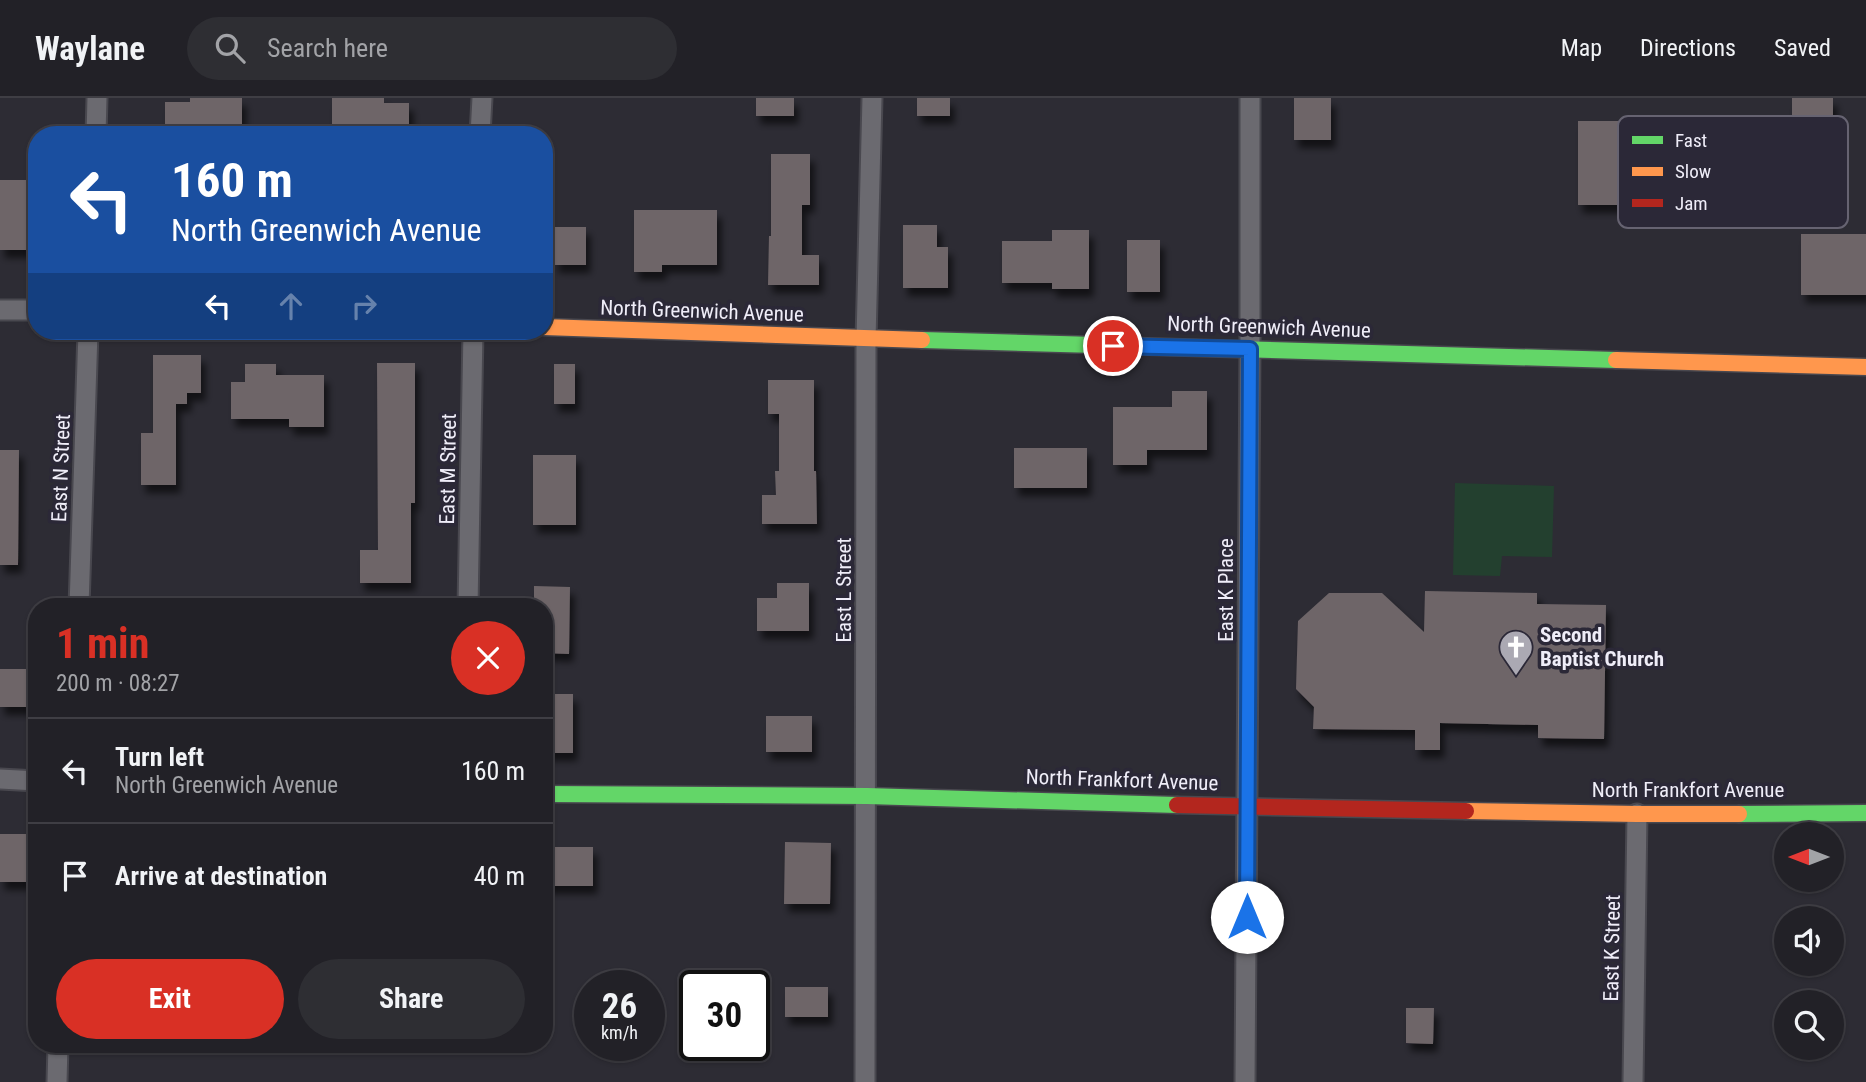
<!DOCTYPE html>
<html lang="en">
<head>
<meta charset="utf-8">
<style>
  :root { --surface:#222127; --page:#2e2e33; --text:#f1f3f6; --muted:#a2a3a7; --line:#3f3e44; --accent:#d93025 }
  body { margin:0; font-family:"Roboto Condensed",sans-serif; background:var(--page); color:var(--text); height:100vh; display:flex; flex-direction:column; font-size:26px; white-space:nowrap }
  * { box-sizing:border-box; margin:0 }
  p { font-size:23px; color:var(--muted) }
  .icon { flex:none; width:38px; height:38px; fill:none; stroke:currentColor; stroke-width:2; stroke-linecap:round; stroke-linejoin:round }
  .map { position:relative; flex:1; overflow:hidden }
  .side { position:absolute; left:28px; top:500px; width:525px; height:455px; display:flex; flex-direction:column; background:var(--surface); border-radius:28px; box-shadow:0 2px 5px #0004,0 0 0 2px var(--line) }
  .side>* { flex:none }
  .guide { position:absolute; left:28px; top:28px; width:525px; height:214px; border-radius:28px; box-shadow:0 2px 5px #0004,0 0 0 2px var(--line); background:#1a4fa0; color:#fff; overflow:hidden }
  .needle { width:46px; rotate:270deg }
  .buttons { position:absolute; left:1774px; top:724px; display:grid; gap:14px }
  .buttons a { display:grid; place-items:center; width:70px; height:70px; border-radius:50%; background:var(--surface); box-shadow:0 2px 5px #0004,0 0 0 2px var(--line); font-size:35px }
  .speed { position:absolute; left:574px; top:872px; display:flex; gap:14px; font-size:35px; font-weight:700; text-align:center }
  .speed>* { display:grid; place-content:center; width:91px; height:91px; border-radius:50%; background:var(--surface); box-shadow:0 2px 5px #0004,0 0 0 2px var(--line); line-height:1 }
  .speed small { font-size:18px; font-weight:400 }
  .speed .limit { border:4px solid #111; border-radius:10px; background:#fff; color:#111 }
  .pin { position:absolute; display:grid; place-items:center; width:60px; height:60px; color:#fff; margin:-30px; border:4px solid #fff; border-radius:50%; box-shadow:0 2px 7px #0007 }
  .me { position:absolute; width:77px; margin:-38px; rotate:0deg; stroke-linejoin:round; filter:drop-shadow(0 0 5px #0008) }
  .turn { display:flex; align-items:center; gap:24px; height:147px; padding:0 28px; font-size:32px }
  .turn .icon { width:91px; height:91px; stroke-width:2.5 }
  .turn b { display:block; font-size:49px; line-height:60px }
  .lanes { display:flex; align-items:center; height:66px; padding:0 28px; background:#0003; justify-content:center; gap:35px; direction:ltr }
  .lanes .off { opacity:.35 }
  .round { display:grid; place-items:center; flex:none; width:74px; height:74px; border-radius:37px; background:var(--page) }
  .overview { display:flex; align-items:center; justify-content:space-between; height:119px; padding:0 28px }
  h1 { font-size:42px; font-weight:700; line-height:52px; color:var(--accent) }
  .button { display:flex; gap:14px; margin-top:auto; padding:14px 28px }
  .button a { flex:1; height:80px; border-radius:42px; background:var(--accent); color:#fff; font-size:28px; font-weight:700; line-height:80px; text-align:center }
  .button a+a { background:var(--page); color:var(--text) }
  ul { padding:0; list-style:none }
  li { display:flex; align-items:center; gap:21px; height:105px; padding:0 28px; border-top:2px solid var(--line) }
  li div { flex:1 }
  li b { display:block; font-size:26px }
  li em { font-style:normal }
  header { display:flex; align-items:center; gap:42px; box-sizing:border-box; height:98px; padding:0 35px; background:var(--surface); border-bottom:2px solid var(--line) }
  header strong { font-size:33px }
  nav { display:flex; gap:38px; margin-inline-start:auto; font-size:24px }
  .search { width:490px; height:63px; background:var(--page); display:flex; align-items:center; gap:18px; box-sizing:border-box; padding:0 24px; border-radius:38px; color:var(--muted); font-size:26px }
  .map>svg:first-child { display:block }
  .green { fill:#23402f }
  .building { fill:#6e6568; filter:url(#shadow) }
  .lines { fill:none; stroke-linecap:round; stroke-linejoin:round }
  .street-casing { stroke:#49484f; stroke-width:23 }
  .fast-casing { stroke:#49484f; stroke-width:19 }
  .slow-casing { stroke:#49484f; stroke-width:19 }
  .jam-casing { stroke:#49484f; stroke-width:19 }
  .street { stroke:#6b6a70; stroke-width:19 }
  .fast { stroke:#63d668; stroke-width:16 }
  .slow { stroke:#ff974d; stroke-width:16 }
  .jam { stroke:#b3261e; stroke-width:16 }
  .route-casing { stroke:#114b97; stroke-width:18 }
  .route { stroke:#1a73e8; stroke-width:12 }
  .labels { text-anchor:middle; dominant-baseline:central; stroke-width:7; stroke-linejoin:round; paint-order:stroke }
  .street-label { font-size:21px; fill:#efedf8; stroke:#2b2837 }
  .poi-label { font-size:21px; font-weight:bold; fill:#efedf8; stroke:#2b2837; text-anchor:start }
  .key { fill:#2b2837; stroke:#666371; stroke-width:2 }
  .key-label { font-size:19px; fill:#efedf8 }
</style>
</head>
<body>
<header>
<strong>Waylane</strong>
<div class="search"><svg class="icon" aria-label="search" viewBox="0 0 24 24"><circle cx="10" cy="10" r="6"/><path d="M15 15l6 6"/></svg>Search here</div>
<nav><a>Map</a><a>Directions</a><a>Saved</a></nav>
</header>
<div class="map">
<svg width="1866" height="984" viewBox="0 0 1866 984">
  <defs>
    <filter id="shadow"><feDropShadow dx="4.5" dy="8" stdDeviation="3.5" flood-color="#0009"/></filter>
  </defs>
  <rect width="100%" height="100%" fill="#2d2c34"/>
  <path class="green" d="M1455,385L1554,388L1552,459L1502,458L1500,478L1453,477Z"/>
  <path class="building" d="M190,0H242V37H165V4H190Z
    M332,0H384V5H409V37H332Z
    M756,0H794V18H756Z
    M917,0H950V18H917Z
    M1294,0H1331V42H1294Z
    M1792,0H1833V39L1792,38Z
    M1578,23H1642V107H1578Z
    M771,56H810V107H802V157H819V187H768L769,138H771Z
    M0,82H37V152H0Z
    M634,112H717V167H662V174H634Z
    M903,127H937V149H948V190H903Z
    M554,129H586V167H554Z
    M1052,132H1089V191H1052V185H1002V143H1052Z
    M1801,136H1866V197H1801Z
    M1127,142H1160V194H1127Z
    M153,257H201V295H187V306H176V387H141V335H153Z
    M377,265H415V405H411V485H360V452H378Z
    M245,266H276V277H324V329H289V321H231V284H245Z
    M554,266H575V306H554Z
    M768,282H814V373H816L817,426H762V397H776L775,373H779V316H768Z
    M1172,293H1207V352H1147V367H1113V309H1172Z
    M1014,350H1087V390H1014Z
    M0,352H19L18,467H0Z
    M533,357H576V427H533Z
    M777,485H809V533H757V500H777Z
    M534,488L570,489L569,556L544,555V509H534Z
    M1425,493L1537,495V506L1606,507L1604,641L1538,640V627L1440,625V652H1415V632L1313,631L1314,609L1296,591L1298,523L1329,495H1382L1424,534Z
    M0,571H31V609H0Z
    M544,596H573V655H544Z
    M766,618H812V654H766Z
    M0,736H31V784H0Z
    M785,744L831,745L830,806H784Z
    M544,749H593V788H544Z
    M785,889H828V919H785Z
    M1406,910H1434L1433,946L1406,945Z"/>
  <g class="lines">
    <g class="street-casing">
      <path id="street" d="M96,37L97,0
        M480,37L482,0
        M0,212H37
        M79,509L88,233
        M468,509L473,233
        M0,681L37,683
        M57,984L58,947
        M865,984L866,242L872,0
        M1245,984L1250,251V0
        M1633,984L1637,716"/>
    </g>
    <g class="fast-casing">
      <path id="fast" d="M922,242L1616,262
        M544,696L867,698L1177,707
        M1739,716L1866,715"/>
    </g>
    <g class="slow-casing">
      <path id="slow" d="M544,229L922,242
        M1616,262L1866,269
        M1466,713L1637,716H1739"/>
    </g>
    <g class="jam-casing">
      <path id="jam" d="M1177,707L1466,713"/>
    </g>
    <use href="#street" class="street"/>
    <use href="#fast" class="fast"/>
    <use href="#slow" class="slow"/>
    <use href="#jam" class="jam"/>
  </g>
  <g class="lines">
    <g class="route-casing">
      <path id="route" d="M1113,248L1250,251L1247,819"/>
    </g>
    <use href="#route" class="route"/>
  </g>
  <defs>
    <g id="church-pin" transform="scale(1.75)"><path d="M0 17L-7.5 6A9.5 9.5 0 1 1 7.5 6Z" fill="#aba9b3" stroke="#2b2837"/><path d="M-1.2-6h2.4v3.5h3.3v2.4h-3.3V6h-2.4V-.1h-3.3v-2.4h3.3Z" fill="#fff"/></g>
  </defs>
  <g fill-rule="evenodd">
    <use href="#church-pin" x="1516" y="549"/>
  </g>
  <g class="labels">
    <g class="street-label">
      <text transform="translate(702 213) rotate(2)">North Greenwich Avenue</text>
      <text transform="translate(1269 229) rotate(2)">North Greenwich Avenue</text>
      <text transform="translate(61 370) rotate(-88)">East N Street</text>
      <text transform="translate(448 371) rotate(-89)">East M Street</text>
      <text transform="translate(844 492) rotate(-90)">East L Street</text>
      <text transform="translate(1226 492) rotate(-90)">East K Place</text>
      <text transform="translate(1122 682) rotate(2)">North Frankfort Avenue</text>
      <text x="1688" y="692">North Frankfort Avenue</text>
      <text transform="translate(1612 850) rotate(-89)">East K Street</text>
    </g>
    <g class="poi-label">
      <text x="1540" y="537">Second<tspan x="1540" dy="24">Baptist Church</tspan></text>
    </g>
  </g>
  <rect x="1618" y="18" width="230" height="112" rx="10" class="key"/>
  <rect x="1632" y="38" width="31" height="8" fill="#63d668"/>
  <rect x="1632" y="69" width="31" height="9" fill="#ff974d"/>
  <rect x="1632" y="101" width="31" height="8" fill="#b3261e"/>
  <g class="key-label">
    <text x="1675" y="49">Fast</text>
    <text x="1675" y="80">Slow</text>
    <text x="1675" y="112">Jam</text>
  </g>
</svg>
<div class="buttons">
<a><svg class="needle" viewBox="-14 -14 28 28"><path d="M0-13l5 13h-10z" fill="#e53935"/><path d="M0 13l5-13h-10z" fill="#a2a3a7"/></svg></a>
<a><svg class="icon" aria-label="sound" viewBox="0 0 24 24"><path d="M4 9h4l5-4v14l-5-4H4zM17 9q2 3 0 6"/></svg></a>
<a><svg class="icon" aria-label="search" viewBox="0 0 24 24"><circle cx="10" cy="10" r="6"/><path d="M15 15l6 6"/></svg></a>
</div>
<div class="speed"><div>26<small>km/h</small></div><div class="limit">30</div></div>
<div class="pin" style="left:1113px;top:248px;background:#d93025"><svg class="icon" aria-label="arrive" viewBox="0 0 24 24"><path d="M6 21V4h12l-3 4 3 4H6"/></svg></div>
<svg class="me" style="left:1247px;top:819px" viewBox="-20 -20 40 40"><circle r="19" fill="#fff"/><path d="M0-13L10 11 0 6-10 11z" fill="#1a73e8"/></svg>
<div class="guide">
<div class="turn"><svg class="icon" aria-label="left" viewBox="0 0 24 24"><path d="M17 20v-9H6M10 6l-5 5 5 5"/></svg><div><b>160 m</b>North Greenwich Avenue</div></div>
<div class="lanes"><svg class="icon" aria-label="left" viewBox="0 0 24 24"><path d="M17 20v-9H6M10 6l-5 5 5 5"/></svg><svg class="icon off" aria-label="ahead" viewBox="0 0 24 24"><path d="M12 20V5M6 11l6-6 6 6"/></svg><svg class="icon off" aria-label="right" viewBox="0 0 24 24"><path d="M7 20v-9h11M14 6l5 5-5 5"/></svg></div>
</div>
<section class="side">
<div class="overview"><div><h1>1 min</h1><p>200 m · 08:27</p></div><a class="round" style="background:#d93025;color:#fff"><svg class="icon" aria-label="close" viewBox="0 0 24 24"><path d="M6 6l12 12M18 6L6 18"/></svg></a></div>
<ul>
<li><svg class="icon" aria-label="left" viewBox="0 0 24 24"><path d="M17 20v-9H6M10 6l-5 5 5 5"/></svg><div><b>Turn left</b><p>North Greenwich Avenue</p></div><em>160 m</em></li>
<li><svg class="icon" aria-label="arrive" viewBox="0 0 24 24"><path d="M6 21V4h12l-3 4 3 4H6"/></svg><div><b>Arrive at destination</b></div><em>40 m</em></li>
</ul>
<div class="button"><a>Exit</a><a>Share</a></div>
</section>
</div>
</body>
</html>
